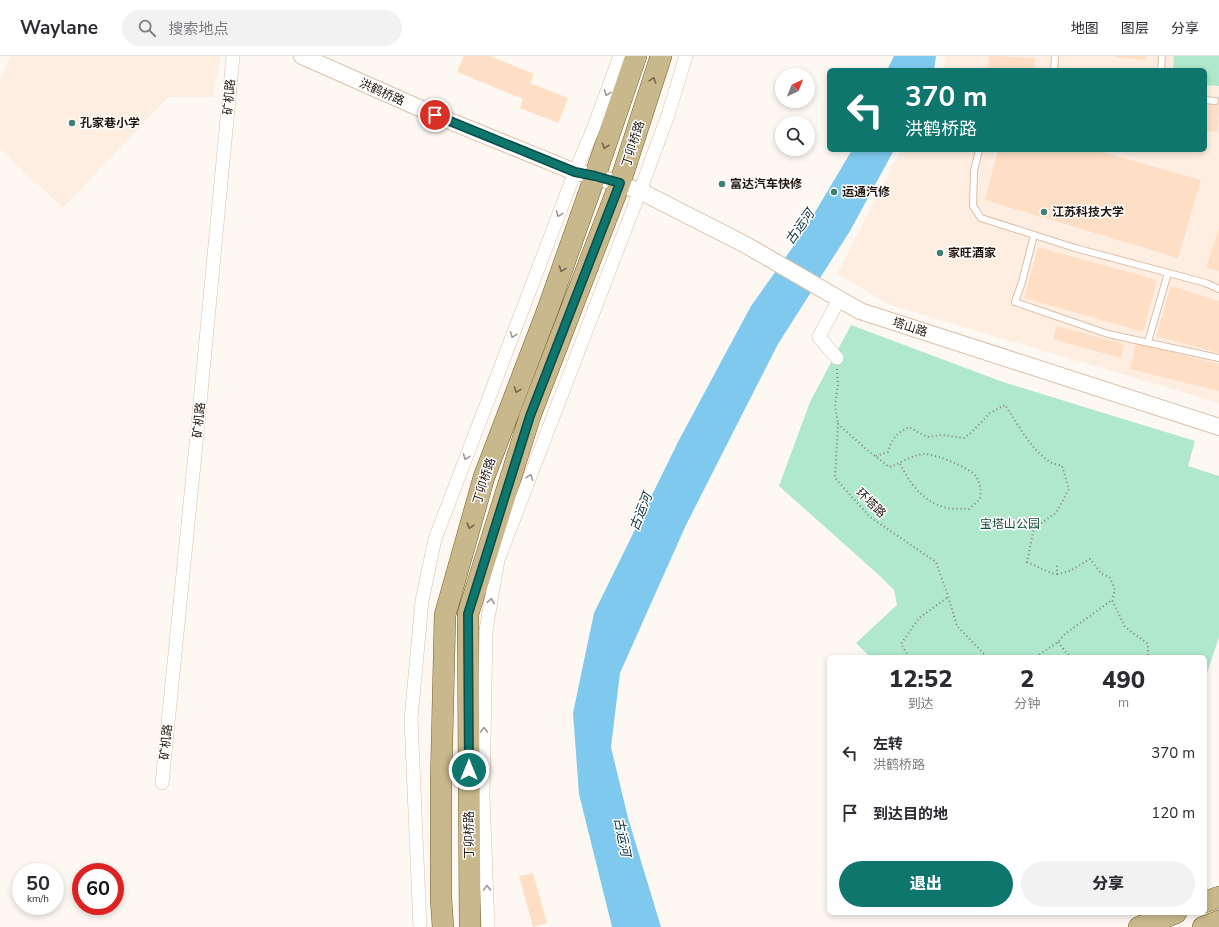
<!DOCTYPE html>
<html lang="zh">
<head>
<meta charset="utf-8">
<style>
  :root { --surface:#fff; --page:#f2f2f3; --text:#2b2b33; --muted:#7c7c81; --line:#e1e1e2; --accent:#0f766e }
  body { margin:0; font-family:"Nunito Sans","Noto Sans SC",sans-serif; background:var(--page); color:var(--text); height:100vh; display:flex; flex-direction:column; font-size:15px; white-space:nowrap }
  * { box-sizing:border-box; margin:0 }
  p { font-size:13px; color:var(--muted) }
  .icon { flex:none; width:22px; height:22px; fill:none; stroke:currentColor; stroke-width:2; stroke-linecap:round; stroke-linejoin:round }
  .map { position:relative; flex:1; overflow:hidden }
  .panel { position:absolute; left:827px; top:599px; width:380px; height:260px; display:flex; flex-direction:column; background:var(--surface); border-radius:6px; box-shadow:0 2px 6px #0003 }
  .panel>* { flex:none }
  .hud { position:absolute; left:827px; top:12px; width:380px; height:84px; border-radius:6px; box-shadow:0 2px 6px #0003; background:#0f766e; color:#fff; overflow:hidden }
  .needle { width:26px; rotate:43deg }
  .buttons { position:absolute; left:775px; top:12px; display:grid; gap:8px }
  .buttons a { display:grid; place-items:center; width:40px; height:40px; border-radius:50%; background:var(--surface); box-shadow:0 2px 6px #0003; font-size:20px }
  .speed { position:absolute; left:12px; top:807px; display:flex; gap:8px; font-size:20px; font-weight:700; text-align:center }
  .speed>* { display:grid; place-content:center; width:52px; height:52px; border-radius:50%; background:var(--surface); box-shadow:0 2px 6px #0003; line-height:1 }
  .speed small { font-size:10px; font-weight:400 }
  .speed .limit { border:6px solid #d22; background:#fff; color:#111 }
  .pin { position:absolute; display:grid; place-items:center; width:34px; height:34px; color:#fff; margin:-17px; border:2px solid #fff; border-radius:50%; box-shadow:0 1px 4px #0007 }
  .me { position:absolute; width:44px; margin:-22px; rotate:0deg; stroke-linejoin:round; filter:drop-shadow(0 0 3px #0008) }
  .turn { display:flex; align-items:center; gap:14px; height:84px; padding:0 12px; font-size:18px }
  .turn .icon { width:52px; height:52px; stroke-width:2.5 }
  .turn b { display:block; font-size:28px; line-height:34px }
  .eta { display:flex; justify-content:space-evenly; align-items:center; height:68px; text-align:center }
  .eta b { font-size:24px; font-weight:800; line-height:28px }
  .primary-button { display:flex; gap:8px; margin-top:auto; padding:8px 12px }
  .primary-button a { flex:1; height:46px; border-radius:24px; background:var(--accent); color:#fff; font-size:16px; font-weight:800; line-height:46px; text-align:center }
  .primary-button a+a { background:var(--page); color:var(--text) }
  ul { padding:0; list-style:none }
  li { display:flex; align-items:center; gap:12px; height:60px; padding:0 12px }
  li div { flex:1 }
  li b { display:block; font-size:15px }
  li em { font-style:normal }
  header { display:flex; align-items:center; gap:24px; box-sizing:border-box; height:56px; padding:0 20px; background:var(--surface); border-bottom:1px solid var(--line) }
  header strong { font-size:19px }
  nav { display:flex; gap:22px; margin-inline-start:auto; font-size:14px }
  .search { width:280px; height:36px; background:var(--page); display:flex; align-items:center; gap:10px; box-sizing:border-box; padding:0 14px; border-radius:22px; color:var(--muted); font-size:15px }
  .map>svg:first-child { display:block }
  .built { fill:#feeee2 }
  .green { fill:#afe8cb }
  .water { fill:#80c9ee }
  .building { fill:#fedfc5 }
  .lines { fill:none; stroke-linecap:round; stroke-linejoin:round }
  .service-casing { stroke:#ddbea5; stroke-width:8 }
  .minor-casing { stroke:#ddbea5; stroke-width:14 }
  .tertiary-casing { stroke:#ddbea5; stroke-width:18 }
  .primary-casing { stroke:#76612d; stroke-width:22 }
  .path { stroke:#888078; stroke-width:2; stroke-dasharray:1 3; stroke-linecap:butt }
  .service { stroke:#fff; stroke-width:6 }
  .minor { stroke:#fff; stroke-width:13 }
  .tertiary { stroke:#fff; stroke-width:16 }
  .primary { stroke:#c8b88b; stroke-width:21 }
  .oneway { stroke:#75684c }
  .oneway2 { stroke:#9c9793 }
  .route-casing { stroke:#0a4d48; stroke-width:10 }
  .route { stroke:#0f766e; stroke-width:7 }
  .poi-dot { fill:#3e8174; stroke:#fff; stroke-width:1.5 }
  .labels { text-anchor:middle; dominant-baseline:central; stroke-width:3; stroke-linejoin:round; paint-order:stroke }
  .street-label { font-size:12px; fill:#22170e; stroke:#fff }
  .poi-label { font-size:12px; font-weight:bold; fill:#22170e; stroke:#fff; text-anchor:start }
  .park-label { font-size:12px; fill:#144d36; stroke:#fff }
  .water-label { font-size:13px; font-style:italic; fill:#0d2f3e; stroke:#fff }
</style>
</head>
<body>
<header>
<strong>Waylane</strong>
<div class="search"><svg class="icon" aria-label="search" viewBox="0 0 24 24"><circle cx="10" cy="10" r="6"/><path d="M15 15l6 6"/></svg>搜索地点</div>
<nav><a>地图</a><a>图层</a><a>分享</a></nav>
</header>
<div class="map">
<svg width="1219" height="871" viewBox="0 0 1219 871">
  <rect width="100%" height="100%" fill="#fef8f3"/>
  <path class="built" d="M10,0H221L213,41H168L63,152L0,93V25Z
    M944,0H1219V347L890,249L837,218L901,94H1205V14H942L945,9Z"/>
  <path class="green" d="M1174,0H1219V30L1205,29V14H1173Z
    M851,269L1003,326L1195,385L1188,410L1219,420V581L1205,623V601H870L856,587L897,549L894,534L880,520L779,430L810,346Z"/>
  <path class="water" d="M894,0H936L934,14H887Z
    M852,94H894L850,175L778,288L686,469L620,617L611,691L628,762L661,871H612L579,738L573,657L594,557L679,384L751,250L802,178Z"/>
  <path class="building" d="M464,0H490L534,18L530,27L568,42L558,67L520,52L523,43L457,16Z
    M989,0L1035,2L1034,14H988Z
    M1115,0H1146V4L1115,1Z
    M1205,48L1219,49L1218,76L1205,75Z
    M998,94H1095L1201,124L1178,202L985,144Z
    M1219,172V215L1206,212Z
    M1038,191L1157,224L1143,276L1024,242Z
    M1171,230L1219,245V297L1156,280Z
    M1057,270L1124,288L1121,302L1053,283Z
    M1136,287L1219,308V335L1130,313Z
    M533,817L547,867L533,871L519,820Z"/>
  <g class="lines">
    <g class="service-casing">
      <path id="service" d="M1054,14L1055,0
        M1161,14L1162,0
        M1205,44L1215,45
        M979,94L974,115L973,150L981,162L1075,192L1206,227L1219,233
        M1034,179L1022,226L1015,246L1108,278L1219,302
        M1148,286L1168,217"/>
    </g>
    <g class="minor-casing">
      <path id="minor" d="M837,302L819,281L839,243
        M162,727L198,368L233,0
        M420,871L411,663L422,545L435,483L575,116L594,71L620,0
        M488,871L483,740L486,574L498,504L640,135L668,59L686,0"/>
    </g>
    <g class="tertiary-casing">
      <path id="tertiary" d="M302,0L435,59L575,116L595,120L640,135L746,189L860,255L1219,371"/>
    </g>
    <g class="primary-casing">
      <path id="primary" d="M1205,846L1219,841
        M443,871L441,843V728L445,559L484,421L548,253L595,120L636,0
        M470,871L468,558L530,360L620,127L661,0
        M1139,871L1176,857
        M1203,871L1219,865"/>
    </g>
    <path class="path" d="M837,313L838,329L835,350L838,368
      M876,400L888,396C892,382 896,378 909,371L927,381L942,379L964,382L971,377L990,357L1005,349C1018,368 1030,393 1050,406C1054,408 1059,409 1062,410L1069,433L1056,457L1034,472L1027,506L1051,517L1057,518V507
      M900,408C910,427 922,445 944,451C951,454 961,452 969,453L980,443C981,435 981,429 977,422C972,412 936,398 924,398C911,399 902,407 889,411L865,392L838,368L835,422L870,461L936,506L947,537L957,570L987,601
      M1057,518L1070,515L1090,503L1101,517L1110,522L1115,534L1112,544
      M1058,586L1070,601
      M909,601L901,588L919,562L948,541
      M1036,601L1058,586L1065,578L1112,544L1125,571L1148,588V601"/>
    <use href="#service" class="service"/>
    <use href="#minor" class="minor"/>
    <use href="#tertiary" class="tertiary"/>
    <use href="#primary" class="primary"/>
  </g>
  <defs><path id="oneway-chevron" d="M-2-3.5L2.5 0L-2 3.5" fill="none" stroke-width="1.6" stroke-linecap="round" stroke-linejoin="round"/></defs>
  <g class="oneway">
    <use href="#oneway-chevron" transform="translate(653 24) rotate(-72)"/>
    <use href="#oneway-chevron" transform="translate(605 90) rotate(109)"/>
    <use href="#oneway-chevron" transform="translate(562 213) rotate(110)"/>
    <use href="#oneway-chevron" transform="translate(517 334) rotate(111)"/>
    <use href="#oneway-chevron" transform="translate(470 470) rotate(106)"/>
  </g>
  <g class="oneway2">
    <use href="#oneway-chevron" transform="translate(607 37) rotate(110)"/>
    <use href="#oneway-chevron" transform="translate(559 158) rotate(111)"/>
    <use href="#oneway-chevron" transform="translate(513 279) rotate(111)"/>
    <use href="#oneway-chevron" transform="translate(466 401) rotate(111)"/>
    <use href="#oneway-chevron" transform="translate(530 421) rotate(-69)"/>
    <use href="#oneway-chevron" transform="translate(491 545) rotate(-80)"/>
    <use href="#oneway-chevron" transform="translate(484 674) rotate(-89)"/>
    <use href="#oneway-chevron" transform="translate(487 832) rotate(-92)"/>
  </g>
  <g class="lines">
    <g class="route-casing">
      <path id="route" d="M435,59L575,116L595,120L620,127L530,360L468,558L469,714"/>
    </g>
    <use href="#route" class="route"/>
  </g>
  <g class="poi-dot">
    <circle cx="72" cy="67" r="4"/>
    <circle cx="722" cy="128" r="4"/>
    <circle cx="834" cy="136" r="4"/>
    <circle cx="1044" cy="156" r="4"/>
    <circle cx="940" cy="197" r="4"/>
  </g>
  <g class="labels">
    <g class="street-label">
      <text transform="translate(382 36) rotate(24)">洪鹤桥路</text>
      <text transform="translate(229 41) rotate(-85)">矿机路</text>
      <text transform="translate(633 88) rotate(-72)">丁卯桥路</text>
      <text transform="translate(910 271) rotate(18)">塔山路</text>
      <text transform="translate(199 364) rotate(-84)">矿机路</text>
      <text transform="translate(484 425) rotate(-72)">丁卯桥路</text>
      <text transform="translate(871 447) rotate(44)">环塔路</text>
      <text transform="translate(166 686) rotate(-84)">矿机路</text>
      <text transform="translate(469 779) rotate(-90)">丁卯桥路</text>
    </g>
    <g class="poi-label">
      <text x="80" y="67">孔家巷小学</text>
      <text x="730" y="128">富达汽车快修</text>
      <text x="842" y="136">运通汽修</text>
      <text x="1052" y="156">江苏科技大学</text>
      <text x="948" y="197">家旺酒家</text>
    </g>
    <g class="park-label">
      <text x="1010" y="468">宝塔山公园</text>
    </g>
    <g class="water-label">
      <text transform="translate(800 171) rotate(-54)">古运河</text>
      <text transform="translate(641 456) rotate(-68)">古运河</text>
      <text transform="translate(622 781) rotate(79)">古运河</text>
    </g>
  </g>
</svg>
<div class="buttons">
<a><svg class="needle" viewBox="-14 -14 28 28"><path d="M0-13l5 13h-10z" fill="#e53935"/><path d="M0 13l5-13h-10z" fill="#7c7c81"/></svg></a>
<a><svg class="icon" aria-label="search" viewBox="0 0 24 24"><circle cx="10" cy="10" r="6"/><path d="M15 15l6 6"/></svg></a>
</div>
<div class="speed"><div>50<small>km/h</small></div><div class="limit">60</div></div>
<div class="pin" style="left:435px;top:59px;background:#d93025"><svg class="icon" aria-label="arrive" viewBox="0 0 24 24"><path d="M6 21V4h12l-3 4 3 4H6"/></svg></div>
<svg class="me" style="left:469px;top:714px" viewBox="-20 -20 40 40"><circle r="17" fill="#0f766e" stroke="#fff" stroke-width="3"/><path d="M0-11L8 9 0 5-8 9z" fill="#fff"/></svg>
<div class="hud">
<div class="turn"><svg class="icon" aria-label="left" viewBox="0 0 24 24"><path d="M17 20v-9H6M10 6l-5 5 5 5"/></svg><div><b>370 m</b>洪鹤桥路</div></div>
</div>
<section class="panel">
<div class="eta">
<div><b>12:52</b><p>到达</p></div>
<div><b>2</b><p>分钟</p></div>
<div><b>490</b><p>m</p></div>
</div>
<ul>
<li><svg class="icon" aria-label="left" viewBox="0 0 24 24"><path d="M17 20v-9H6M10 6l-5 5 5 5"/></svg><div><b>左转</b><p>洪鹤桥路</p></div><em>370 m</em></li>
<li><svg class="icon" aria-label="arrive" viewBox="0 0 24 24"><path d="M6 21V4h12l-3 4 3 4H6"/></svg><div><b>到达目的地</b></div><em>120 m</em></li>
</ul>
<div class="primary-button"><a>退出</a><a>分享</a></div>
</section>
</div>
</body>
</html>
